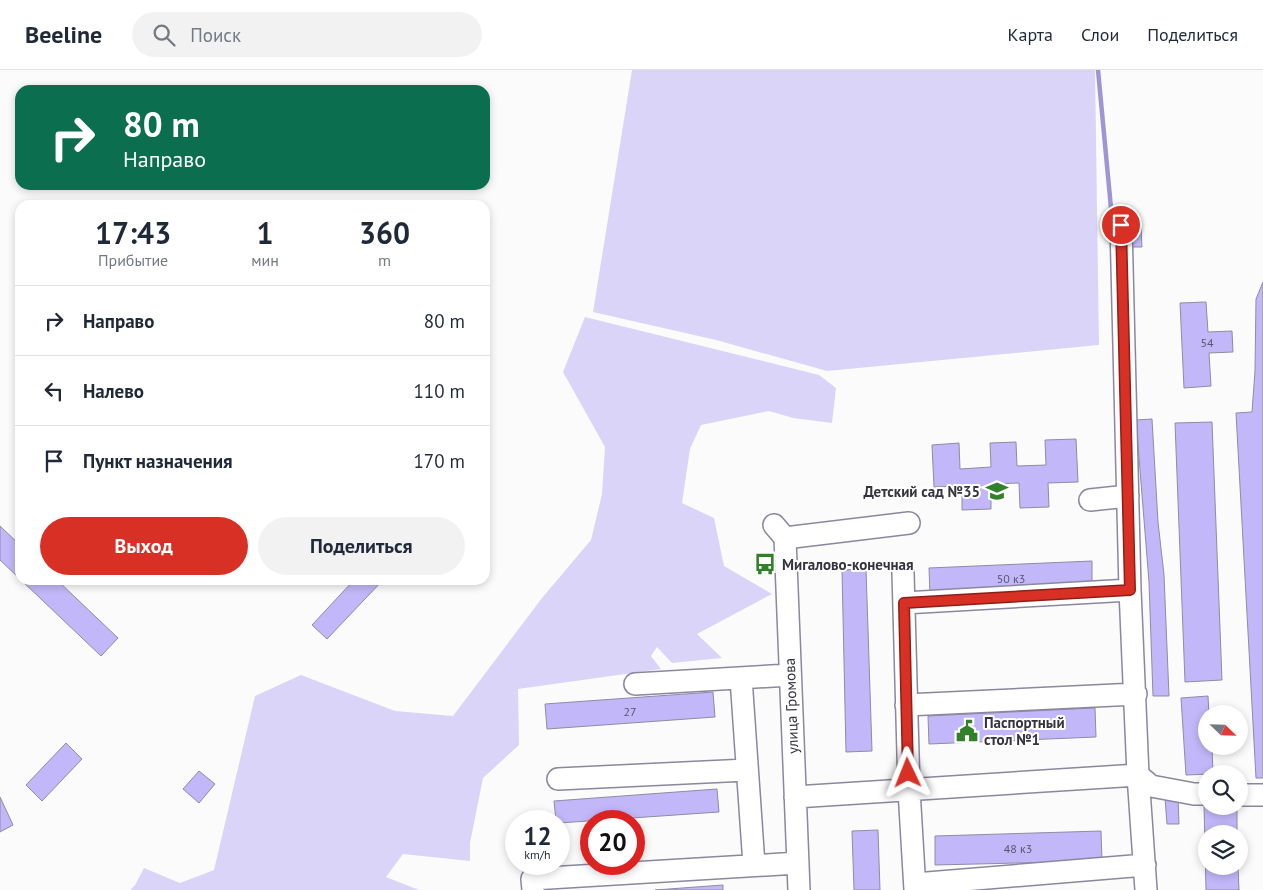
<!DOCTYPE html>
<html lang="ru">
<head>
<meta charset="utf-8">
<style>
  :root { --surface:#fff; --page:#f2f2f3; --text:#1f2937; --muted:#747a83; --line:#e0e1e3; --accent:#d93025 }
  body { margin:0; font-family:"PT Sans",sans-serif; background:var(--page); color:var(--text); height:100vh; display:flex; flex-direction:column; font-size:19px; white-space:nowrap }
  * { box-sizing:border-box; margin:0 }
  p { font-size:16px; color:var(--muted) }
  .icon { flex:none; width:28px; height:28px; fill:none; stroke:currentColor; stroke-width:2; stroke-linecap:round; stroke-linejoin:round }
  .map { position:relative; flex:1; overflow:hidden }
  .panel { position:absolute; left:15px; top:130px; width:475px; height:385px; display:flex; flex-direction:column; background:var(--surface); border-radius:15px; box-shadow:0 2px 8px #0003 }
  .panel>* { flex:none }
  .top-card { position:absolute; left:15px; top:15px; width:475px; height:105px; border-radius:15px; box-shadow:0 2px 8px #0003; background:#0b6e4f; color:#fff; overflow:hidden }
  .needle { width:32px; rotate:113deg }
  .controls { position:absolute; left:1198px; top:635px; display:grid; gap:10px }
  .controls a { display:grid; place-items:center; width:50px; height:50px; border-radius:50%; background:var(--surface); box-shadow:0 2px 8px #0003; font-size:25px }
  .speed { position:absolute; left:505px; top:740px; display:flex; gap:10px; font-size:25px; font-weight:700; text-align:center }
  .speed>* { display:grid; place-content:center; width:65px; height:65px; border-radius:50%; background:var(--surface); box-shadow:0 2px 8px #0003; line-height:1 }
  .speed small { font-size:12px; font-weight:400 }
  .speed .limit { border:8px solid #d22; background:#fff; color:#111 }
  .pin { position:absolute; display:grid; place-items:center; width:42px; height:42px; color:#fff; margin:-21px; border:2px solid #fff; border-radius:50%; box-shadow:0 1px 5px #0007 }
  .me { position:absolute; width:55px; margin:-28px; rotate:358deg; stroke-linejoin:round; filter:drop-shadow(0 0 4px #0008) }
  .turn { display:flex; align-items:center; gap:18px; height:105px; padding:0 25px; font-size:22px }
  .turn .icon { width:65px; height:65px; stroke-width:2.5 }
  .turn b { display:block; font-size:35px; line-height:42px }
  .eta { display:flex; justify-content:space-evenly; align-items:center; height:85px; text-align:center }
  .eta b { font-size:30px; font-weight:800; line-height:35px }
  .primary-button { display:flex; gap:10px; margin-top:auto; padding:10px 25px }
  .primary-button a { flex:1; height:58px; border-radius:30px; background:var(--accent); color:#fff; font-size:20px; font-weight:800; line-height:58px; text-align:center }
  .primary-button a+a { background:var(--page); color:var(--text) }
  ul { padding:0; list-style:none }
  li { display:flex; align-items:center; gap:15px; height:70px; padding:0 25px; border-top:1px solid var(--line) }
  li div { flex:1 }
  li b { display:block; font-size:19px }
  li em { font-style:normal }
  header { display:flex; align-items:center; gap:30px; box-sizing:border-box; height:70px; padding:0 25px; background:var(--surface); border-bottom:1px solid var(--line) }
  header strong { font-size:24px }
  nav { display:flex; gap:28px; margin-inline-start:auto; font-size:18px }
  .search { width:350px; height:45px; background:var(--page); display:flex; align-items:center; gap:12px; box-sizing:border-box; padding:0 18px; border-radius:28px; color:var(--muted); font-size:19px }
  .map>svg:first-child { display:block }
  .green { fill:#dad5f8 }
  .lines { fill:none; stroke-linecap:round; stroke-linejoin:round }
  .stream { stroke:#a095d4; stroke-width:4.5 }
  .building { fill:#c2b7f8; stroke:#8f8ba4 }
  .minor-casing { stroke:#8a879f; stroke-width:24 }
  .minor { stroke:#fff; stroke-width:21 }
  .route-casing { stroke:#8d1f18; stroke-width:12 }
  .route { stroke:#d93025; stroke-width:9 }
  .labels { text-anchor:middle; dominant-baseline:central; stroke-width:4; stroke-linejoin:round; paint-order:stroke }
  .number-label { font-size:12px; fill:#59566d }
  .poi-label { font-size:15px; font-weight:bold; fill:#36353f; stroke:#fff; text-anchor:start }
  .street-label { font-size:15px; fill:#36353f; stroke:#fff }
</style>
</head>
<body>
<header>
<strong>Beeline</strong>
<div class="search"><svg class="icon" aria-label="search" viewBox="0 0 24 24"><circle cx="10" cy="10" r="6"/><path d="M15 15l6 6"/></svg>Поиск</div>
<nav><a>Карта</a><a>Слои</a><a>Поделиться</a></nav>
</header>
<div class="map">
<svg width="1263" height="820" viewBox="0 0 1263 820">
  <rect width="100%" height="100%" fill="#fbfbfb"/>
  <path class="green" d="M632,0H1095L1099,275L827,301L716,270L593,242Z
    M585,247L819,305L836,318L832,353L793,348L769,341L701,355L690,379L682,433L714,448L724,496L772,524L697,564L722,588L672,593L657,577L651,586L661,599L518,619L519,675L483,708L470,773V791L403,784L386,807L419,820H130L135,815L144,798L180,813L214,800L255,626L301,605L395,641L453,646L542,528L591,470L602,424L605,377L563,302Z"/>
  <g class="lines">
    <path class="stream" d="M1098,0L1111,138"/>
  </g>
  <path class="building" d="M1127,157H1141L1142,177H1129Z
    M1263,212V708H1256L1236,343L1252,342L1255,301L1256,229Z
    M1206,232L1208,262L1232,261L1233,282L1209,283L1211,316L1184,318L1180,233Z
    M1152,349L1158,452L1164,505L1169,626H1153L1149,512L1136,350Z
    M1212,352L1222,610L1185,612L1175,353Z
    M1076,369L1078,412L1048,413L1049,437L1020,438L1019,413L991,414V439L962,440V416L934,417L932,375L959,373L960,399L991,397L990,373L1016,372L1017,396L1046,395L1045,370Z
    M0,456L20,475V509L0,490Z
    M1092,491V518L930,525L929,498Z
    M866,499L872,681L846,682L842,500Z
    M21,510H57L118,568L101,586Z
    M354,510H383L327,569L312,555Z
    M713,622L715,647L547,659L545,634Z
    M1208,626L1209,644H1206V676H1212L1213,704L1186,705L1181,628Z
    M1095,638L1096,667L929,674L928,646Z
    M66,673L82,689L42,731L26,715Z
    M199,701L215,714L199,733L183,719Z
    M717,719L719,742L559,753V751H556L554,731Z
    M0,727L13,755L0,762Z
    M1165,728L1178,729L1179,754H1167Z
    M1204,734H1206V736H1237V764H1206V796H1238L1239,820H1206Z
    M878,760L880,820H854L852,761Z
    M1101,761L1102,791L935,795V766Z
    M723,815V820H655Z"/>
  <g class="lines">
    <g class="minor-casing">
      <path id="minor" d="M1121,155L1130,520L1138,705L1146,820
        M1090,430L1128,426
        M774,455L785,468L799,820
        M785,468L909,453
        M903,503L909,720L915,820
        M904,533L1130,520
        M741,608L754,795
        M635,614L790,605
        M906,635L1136,624
        M558,709L747,700
        M1239,725H1263
        M795,727L1138,705L1151,716L1194,724H1206
        M915,814L1145,795
        M533,820L532,809L798,793"/>
    </g>
    <use href="#minor" class="minor"/>
  </g>
  <g class="lines">
    <g class="route-casing">
      <path id="route" d="M908,703L904,533L1130,520L1121,155"/>
    </g>
    <use href="#route" class="route"/>
  </g>
  <defs>
    <g id="school-bare" transform="scale(1.725)"><path d="M0-5L7-2L0 1L-7-2ZM-4 1L0 2.5L4 1V4Q0 6-4 4Z" fill="#328029" stroke="#fff" stroke-width="2.5" paint-order="stroke"/></g>
    <g id="bus-bare" transform="scale(1.725)"><path d="M-5-6H5V4H4V6H2V4H-2V6H-4V4H-5ZM-3.5-4V0h7V-4ZM-3.5 1.2v1.5H-2V1.2ZM2 1.2v1.5H3.5V1.2Z" fill="#328029" stroke="#fff" stroke-width="2.5" paint-order="stroke"/></g>
    <g id="civic-bare" transform="scale(1.725)"><path d="M-.6-6.5H3V-4.5H.6V-3L4-1V1h2V6H-6V1h2V-1L-.6-3ZM-1.2 2.5V6h2.4V2.5Z" fill="#328029" stroke="#fff" stroke-width="2.5" paint-order="stroke"/></g>
  </defs>
  <g fill-rule="evenodd">
    <use href="#school-bare" x="997" y="421"/>
    <use href="#bus-bare" x="765" y="494"/>
    <use href="#civic-bare" x="967" y="661"/>
  </g>
  <g class="labels">
    <g class="number-label">
      <text x="1207" y="272">54</text>
      <text x="1011" y="508">50 к3</text>
      <text x="630" y="641">27</text>
      <text x="1018" y="778">48 к3</text>
    </g>
    <g class="poi-label">
      <text x="980" y="421" text-anchor="end">Детский сад №35</text>
      <text x="782" y="494">Мигалово-конечная</text>
      <text x="984" y="652">Паспортный<tspan x="984" dy="17">стол №1</tspan></text>
    </g>
    <g class="street-label">
      <text transform="translate(791 636) rotate(-92)">улица Громова</text>
    </g>
  </g>
</svg>
<div class="controls">
<a><svg class="needle" viewBox="-14 -14 28 28"><path d="M0-13l5 13h-10z" fill="#e53935"/><path d="M0 13l5-13h-10z" fill="#747a83"/></svg></a>
<a><svg class="icon" aria-label="search" viewBox="0 0 24 24"><circle cx="10" cy="10" r="6"/><path d="M15 15l6 6"/></svg></a>
<a><svg class="icon" aria-label="layers" viewBox="0 0 24 24"><path d="M12 4l9 5-9 5-9-5zM3 14l9 5 9-5"/></svg></a>
</div>
<div class="speed"><div>12<small>km/h</small></div><div class="limit">20</div></div>
<div class="pin" style="left:1121px;top:155px;background:#d93025"><svg class="icon" aria-label="arrive" viewBox="0 0 24 24"><path d="M6 21V4h12l-3 4 3 4H6"/></svg></div>
<svg class="me" style="left:908px;top:703px" viewBox="-20 -20 40 40"><path d="M0-17L14 15 0 8-14 15z" fill="#d93025" stroke="#fff" stroke-width="4"/></svg>
<div class="top-card">
<div class="turn"><svg class="icon" aria-label="right" viewBox="0 0 24 24"><path d="M7 20v-9h11M14 6l5 5-5 5"/></svg><div><b>80 m</b>Направо</div></div>
</div>
<section class="panel">
<div class="eta">
<div><b>17:43</b><p>Прибытие</p></div>
<div><b>1</b><p>мин</p></div>
<div><b>360</b><p>m</p></div>
</div>
<ul>
<li><svg class="icon" aria-label="right" viewBox="0 0 24 24"><path d="M7 20v-9h11M14 6l5 5-5 5"/></svg><div><b>Направо</b></div><em>80 m</em></li>
<li><svg class="icon" aria-label="left" viewBox="0 0 24 24"><path d="M17 20v-9H6M10 6l-5 5 5 5"/></svg><div><b>Налево</b></div><em>110 m</em></li>
<li><svg class="icon" aria-label="arrive" viewBox="0 0 24 24"><path d="M6 21V4h12l-3 4 3 4H6"/></svg><div><b>Пункт назначения</b></div><em>170 m</em></li>
</ul>
<div class="primary-button"><a>Выход</a><a>Поделиться</a></div>
</section>
</div>
</body>
</html>
